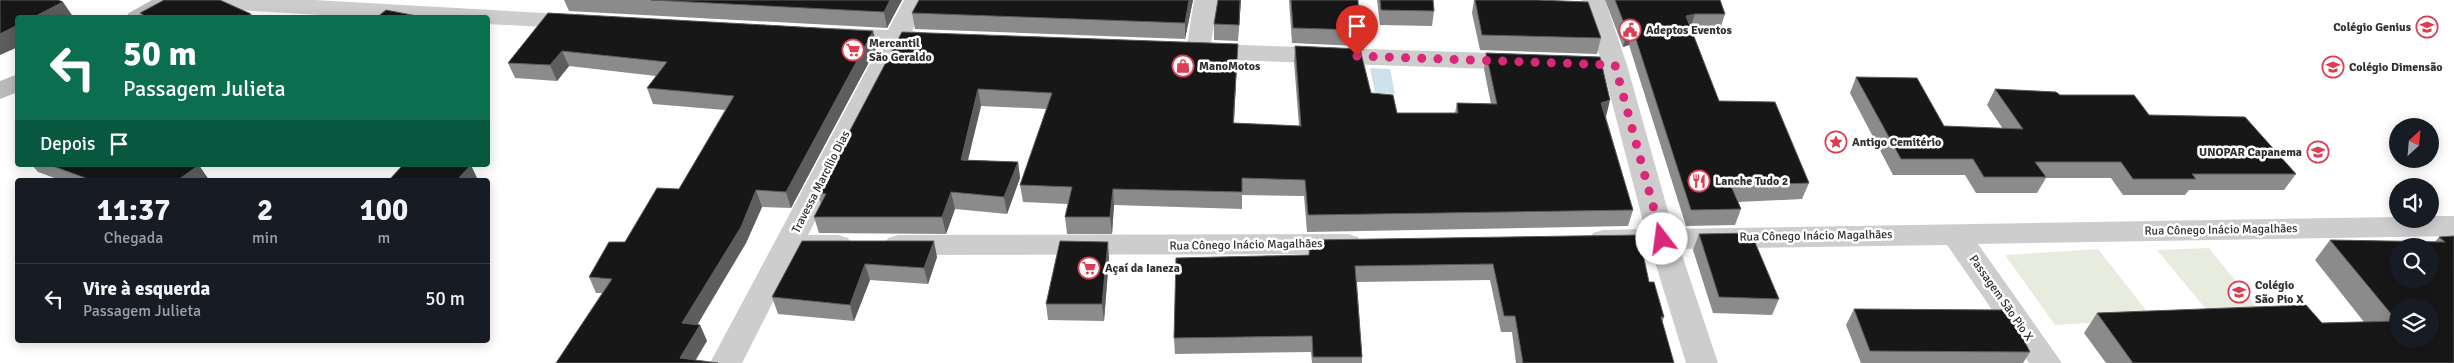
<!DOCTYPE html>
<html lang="pt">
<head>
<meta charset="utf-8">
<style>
  :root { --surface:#171b24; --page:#242831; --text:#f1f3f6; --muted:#9ea1a6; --line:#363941 }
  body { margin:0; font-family:Signika,sans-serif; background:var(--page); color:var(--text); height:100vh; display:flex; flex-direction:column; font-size:19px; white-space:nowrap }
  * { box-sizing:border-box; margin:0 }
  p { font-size:16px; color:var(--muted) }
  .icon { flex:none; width:28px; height:28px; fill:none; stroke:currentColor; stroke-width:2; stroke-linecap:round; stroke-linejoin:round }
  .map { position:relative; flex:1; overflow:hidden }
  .panel { position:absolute; left:15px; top:178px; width:475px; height:165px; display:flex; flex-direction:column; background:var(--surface); border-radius:5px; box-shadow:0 2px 12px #0003 }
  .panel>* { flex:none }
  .top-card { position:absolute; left:15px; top:15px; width:475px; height:152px; border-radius:5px; box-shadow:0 2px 12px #0003; background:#0b6e4f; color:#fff; overflow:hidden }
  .needle { width:32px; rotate:26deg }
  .fabs { position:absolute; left:2389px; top:118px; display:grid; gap:10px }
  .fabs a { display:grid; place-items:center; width:50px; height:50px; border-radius:50%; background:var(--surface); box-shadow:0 2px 12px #0003; font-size:25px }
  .pin { position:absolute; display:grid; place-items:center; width:42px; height:42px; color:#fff; margin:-51px -21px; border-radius:50% 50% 50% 0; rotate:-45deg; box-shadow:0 0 5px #0007 }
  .pin .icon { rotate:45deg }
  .me { position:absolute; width:55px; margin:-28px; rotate:345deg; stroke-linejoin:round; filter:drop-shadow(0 0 4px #0008) }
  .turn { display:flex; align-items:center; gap:18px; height:105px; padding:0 25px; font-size:22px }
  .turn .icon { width:65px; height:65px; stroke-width:2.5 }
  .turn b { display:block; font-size:35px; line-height:42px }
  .then { display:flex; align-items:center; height:48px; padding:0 25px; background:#0003; gap:10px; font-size:19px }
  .eta { display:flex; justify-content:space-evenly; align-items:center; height:85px; text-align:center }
  .eta b { font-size:30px; font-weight:700; line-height:35px }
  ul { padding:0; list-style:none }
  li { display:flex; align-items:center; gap:15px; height:70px; padding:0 25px; border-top:1px solid var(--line) }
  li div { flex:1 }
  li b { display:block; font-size:19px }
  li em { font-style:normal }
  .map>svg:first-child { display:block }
  .green { fill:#e7ecdf }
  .water { fill:#cde1eb }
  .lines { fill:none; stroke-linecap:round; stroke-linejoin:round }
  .street { fill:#cdcdcd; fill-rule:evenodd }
  .secondary { fill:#bababa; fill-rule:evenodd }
  .wall { fill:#8b8b8b }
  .shaded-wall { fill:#5d5d5d }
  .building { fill:#171717; stroke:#5d5d5d; fill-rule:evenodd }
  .route { stroke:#db2777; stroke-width:9; stroke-dasharray:0 16.2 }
  .labels { text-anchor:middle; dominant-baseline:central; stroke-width:5; stroke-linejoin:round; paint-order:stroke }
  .poi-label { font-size:12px; font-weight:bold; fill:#303030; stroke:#fff; text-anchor:start }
  .street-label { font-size:12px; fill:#303030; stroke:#fff }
</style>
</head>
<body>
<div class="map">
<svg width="2454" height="363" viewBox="0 0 2454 363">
  <rect width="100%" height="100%" fill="#fff"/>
  <path class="green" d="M2209,248L2266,319L2213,318L2157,250Z
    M2098,249L2153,319L2055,325L2005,255Z"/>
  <path class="water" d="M1370,68L1390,69L1395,94L1375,93Z"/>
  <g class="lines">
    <path class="street" d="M176,0H314L579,15L587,17L591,22L587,27L579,29L488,24V18H372L188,7L180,5Z
      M904,0H928L912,31L945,35L948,40L945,45L936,47L904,46L808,235H838L848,238L852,245L848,252L838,255H797L742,363H710L880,45L827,40L824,35L827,30L836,28L888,30Z
      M1194,0H1218L1211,44L1523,54L1532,57L1535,62L1532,67L1523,70L1198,59L1189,56L1186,51Z
      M1581,0H1605L1627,65L1673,229L2398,217V219H2430V216H2454V236L1978,244L2062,363H2029L1947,245L1680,249L1718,363H1686L1651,249L1603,250L1593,247L1589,240L1593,233L1603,230L1645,229L1604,72L1557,68L1554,63L1557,58L1566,55L1600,57Z
      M1348,234L1358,237L1362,244L1358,251L1348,254L898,255L888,252L884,245L888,238L898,235Z"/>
    <path class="secondary" d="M152,0H182C169,19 145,18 125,18L129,13Z
      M18,74V92L0,99V81Z"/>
  </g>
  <path class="wall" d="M564,0H902L887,28L569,11Z
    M1193,0L1185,39L915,29L912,13Z
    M1218,0H1241L1238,41L1214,40V24Z
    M1289,0H1358L1359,30L1357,46L1292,43Z
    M1377,0H1433L1434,11L1432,26L1380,25Z
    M1474,0H1538L1601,38L1597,54L1480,50L1472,13Z
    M1605,0H1720L1725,14L1720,29H1691L1719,101L1809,183L1802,199L1738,202L1741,209L1735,225L1686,226L1629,45L1623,47Z
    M140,13L254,18H143Z
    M548,13L873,31L877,47L791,208L762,207L746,243L697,324L700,325L707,341L556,363L602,293H596L589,277L679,189L725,110L653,104L647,88L656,76L569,66L557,81L515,78L508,63Z
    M902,32L1237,60L1234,123L1299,126L1294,62L1295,46L1371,93L1397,113H1455L1457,103L1491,104L1484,69L1486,53L1606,117L1633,210L1628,226L1307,232L1304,196L1242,195V209L1114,205L1112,234H1067L1065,217L1068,204L1023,202L1020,185L1047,109L981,106L968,160L1018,162L1020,178L1007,214L955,209L946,234L819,233L814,217L821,204L817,193Z
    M1856,77L1944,126L2003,129L1987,105L1995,89L2060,95L2149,115L2296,174L2284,190H2189L2185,195H2123L2111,178H2046L2037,193H1976L1965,175H1893L1850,93Z
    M32,165H198L209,180H60L38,172Z
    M1699,234L1779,299L1772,315L1713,313L1693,250Z
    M2454,236V363H2106L2084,333L2097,313L2322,323L2364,322L2315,260L2330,240L2435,242L2439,237Z
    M1310,240L1649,282L1664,317L1662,323L1674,363H1516L1512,332H1501L1490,280L1357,282L1362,357V363H1312L1311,352L1175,354L1174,338L1309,255Z
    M802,241L937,257L928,284L870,280L854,321L778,314L772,297Z
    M1109,258L1104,321L1048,320L1046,304Z
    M1854,309L2030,352L2023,363H1861L1846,325Z"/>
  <path class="shaded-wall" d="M890,0H902L887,28L884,12Z
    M1189,0H1193L1185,39V23Z
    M1240,0H1241L1238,41L1239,25Z
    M63,2L74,18H32Z
    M251,14L254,18H245Z
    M1695,14L1690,29L1686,16Z
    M18,25V47L0,55V34Z
    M1633,30L1629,45L1623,47L1627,31Z
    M873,31L877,47L791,208L786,192Z
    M1238,44L1237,60L1233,140V123Z
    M562,51L569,66L557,81L550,65Z
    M978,89L981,106L964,176L961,160Z
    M1610,100L1606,117L1597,119L1601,103Z
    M1018,162L1020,178L1007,214L1004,197Z
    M199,165L209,180H178Z
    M471,165L478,180H457Z
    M1113,189L1114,205L1112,234L1110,217Z
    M756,190L762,207L746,243L689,339L682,323Z
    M951,192L955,209L946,234L942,217Z
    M934,241L937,257L928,284L924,268Z
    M1108,242L1109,258L1104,321L1102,304Z
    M865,264L870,280L854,321L850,305Z
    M700,325L707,341L694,363L680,358Z"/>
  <path class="building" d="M0,0H58L63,2L32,18H18V25L0,34Z
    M164,0H220L251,14L245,18H149L140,13Z
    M651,0H890L884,12Z
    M919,0H1189L1185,23L912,13Z
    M1218,0H1240L1239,25L1214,24Z
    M1291,0H1358L1359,30L1293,28Z
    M1380,0H1433L1434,11L1381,10Z
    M1475,0H1538L1588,2L1601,38L1482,35Z
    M1615,0H1720L1725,14H1695L1686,16L1719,101L1775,102L1809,183L1731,186L1741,209L1691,210L1633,30L1627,31Z
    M386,10L427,18H376Z
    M548,13L873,31L786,192L756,190L741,227L682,323L700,325L680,358L718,363H556L612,279L589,277L609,242H625L657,188L679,189L734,96L647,88L667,62L562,51L550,65L508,63Z
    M902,32L1238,44L1233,123L1301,126L1295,46L1360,49L1371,93L1393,95L1397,113H1458L1457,103L1497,104L1486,53L1600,57L1610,100L1601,103L1633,210L1308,215L1305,180L1242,178V192L1113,189L1110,217H1065L1072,187L1020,185L1052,93L978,89L961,160L1018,162L1004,197L951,192L942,217H814L826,194L817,193Z
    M1856,77L1917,78L1944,126L2023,129L1995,89L2056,92L2060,95H2134L2149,115L2245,117L2296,174H2192L2196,179H2133L2121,162H2035L2046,177H1984L1973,159H1901Z
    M50,165H199L178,180H91Z
    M403,165H471L457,180H389Z
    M1751,233L1779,299L1719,297L1699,234Z
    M1639,235L1649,282H1654L1664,317H1661L1674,363H1523L1515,316H1504L1493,264L1355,266L1362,357H1313L1312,336L1174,338L1176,258L1309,255L1310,240Z
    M2454,236V363H2133L2097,313L2306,305L2322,323L2397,321L2330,240L2445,242L2439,237ZM2398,246H2430V279H2398ZM2398,306H2430V339H2398Z
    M802,241H934L924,268L865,264L850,305L772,297Z
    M1060,241L1108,242L1102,304H1046Z
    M1854,309L2008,310L2030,352L1870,351Z"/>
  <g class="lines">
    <path class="route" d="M1357,56L1615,65L1662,239"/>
  </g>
  <defs>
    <g id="school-ring" transform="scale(1.125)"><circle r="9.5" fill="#fff" stroke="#db3e52" stroke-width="1.5"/><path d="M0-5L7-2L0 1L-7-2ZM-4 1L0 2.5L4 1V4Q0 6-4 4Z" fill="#db3e52"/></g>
    <g id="civic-ring" transform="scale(1.125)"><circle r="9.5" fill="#fff" stroke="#db3e52" stroke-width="1.5"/><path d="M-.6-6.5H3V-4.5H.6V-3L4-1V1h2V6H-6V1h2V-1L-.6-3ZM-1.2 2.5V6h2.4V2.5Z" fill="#db3e52"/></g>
    <g id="supermarket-ring" transform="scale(1.125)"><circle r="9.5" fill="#fff" stroke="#db3e52" stroke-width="1.5"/><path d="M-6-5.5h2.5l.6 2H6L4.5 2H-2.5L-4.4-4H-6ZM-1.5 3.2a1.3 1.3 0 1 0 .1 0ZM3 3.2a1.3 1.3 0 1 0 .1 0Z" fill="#db3e52"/></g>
    <g id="shop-ring" transform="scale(1.125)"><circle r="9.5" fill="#fff" stroke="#db3e52" stroke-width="1.5"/><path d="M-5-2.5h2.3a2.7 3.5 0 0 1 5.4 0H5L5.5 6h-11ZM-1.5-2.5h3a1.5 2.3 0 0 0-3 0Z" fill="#db3e52"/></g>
    <g id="sight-ring" transform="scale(1.125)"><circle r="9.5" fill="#fff" stroke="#db3e52" stroke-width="1.5"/><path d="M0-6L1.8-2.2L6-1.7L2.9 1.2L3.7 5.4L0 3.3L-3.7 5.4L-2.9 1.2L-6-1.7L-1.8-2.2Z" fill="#db3e52"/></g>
    <g id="university-ring" transform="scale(1.125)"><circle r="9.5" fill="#fff" stroke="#db3e52" stroke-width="1.5"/><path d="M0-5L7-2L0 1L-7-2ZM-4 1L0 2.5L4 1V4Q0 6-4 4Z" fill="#db3e52"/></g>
    <g id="restaurant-ring" transform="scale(1.125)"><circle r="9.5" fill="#fff" stroke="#db3e52" stroke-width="1.5"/><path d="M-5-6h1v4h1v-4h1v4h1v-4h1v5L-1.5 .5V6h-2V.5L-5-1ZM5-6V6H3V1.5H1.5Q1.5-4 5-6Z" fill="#db3e52"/></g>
  </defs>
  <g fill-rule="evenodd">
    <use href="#school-ring" x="2427" y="27"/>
    <use href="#civic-ring" x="1630" y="30"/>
    <use href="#supermarket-ring" x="853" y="50"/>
    <use href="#shop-ring" x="1183" y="66"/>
    <use href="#school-ring" x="2333" y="67"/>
    <use href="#sight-ring" x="1836" y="142"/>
    <use href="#university-ring" x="2318" y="152"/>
    <use href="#restaurant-ring" x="1699" y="181"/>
    <use href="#supermarket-ring" x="1089" y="268"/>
    <use href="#school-ring" x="2239" y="292"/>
  </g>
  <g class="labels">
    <g class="poi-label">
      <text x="2411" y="27" text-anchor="end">Colégio Genius</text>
      <text x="1646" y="30">Adeptos Eventos</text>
      <text x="869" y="43">Mercantil<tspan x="869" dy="14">São Geraldo</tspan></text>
      <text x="1199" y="66">ManoMotos</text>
      <text x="2349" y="67">Colégio Dimensão</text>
      <text x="1852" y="142">Antigo Cemitério</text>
      <text x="2302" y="152" text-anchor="end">UNOPAR Capanema</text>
      <text x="1715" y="181">Lanche Tudo 2</text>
      <text x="1105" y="268">Açaí da Ianeza</text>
      <text x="2255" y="285">Colégio<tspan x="2255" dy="14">São Pio X</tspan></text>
    </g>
    <g class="street-label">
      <text transform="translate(821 182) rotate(-63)">Travessa Marcílio Dias</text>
      <text transform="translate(2221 230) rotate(-1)">Rua Cônego Inácio Magalhães</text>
      <text transform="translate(1816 236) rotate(-1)">Rua Cônego Inácio Magalhães</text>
      <text transform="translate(1246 245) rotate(-1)">Rua Cônego Inácio Magalhães</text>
      <text transform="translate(2001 298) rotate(55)">Passagem São Pio X</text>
    </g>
  </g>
</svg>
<div class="fabs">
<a><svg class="needle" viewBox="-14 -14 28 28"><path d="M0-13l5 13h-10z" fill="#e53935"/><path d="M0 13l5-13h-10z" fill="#9ea1a6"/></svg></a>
<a><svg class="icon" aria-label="sound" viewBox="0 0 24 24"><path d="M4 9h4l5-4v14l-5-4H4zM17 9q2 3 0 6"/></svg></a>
<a><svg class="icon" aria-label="search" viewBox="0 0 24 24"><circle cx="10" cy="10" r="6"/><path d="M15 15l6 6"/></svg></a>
<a><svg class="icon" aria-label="layers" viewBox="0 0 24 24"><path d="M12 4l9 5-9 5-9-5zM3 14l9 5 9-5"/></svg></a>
</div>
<div class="pin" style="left:1357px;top:56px;background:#d93025"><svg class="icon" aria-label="arrive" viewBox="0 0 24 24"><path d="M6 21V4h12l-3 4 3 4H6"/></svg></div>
<svg class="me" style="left:1662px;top:239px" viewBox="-20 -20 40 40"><circle r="19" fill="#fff"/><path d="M0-13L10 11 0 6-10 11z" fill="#db2777"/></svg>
<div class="top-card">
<div class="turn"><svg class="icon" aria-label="left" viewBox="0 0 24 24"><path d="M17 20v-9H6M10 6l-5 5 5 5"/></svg><div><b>50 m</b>Passagem Julieta</div></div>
<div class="then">Depois<svg class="icon" aria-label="arrive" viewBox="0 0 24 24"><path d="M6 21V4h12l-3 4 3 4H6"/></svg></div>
</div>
<section class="panel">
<div class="eta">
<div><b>11:37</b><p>Chegada</p></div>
<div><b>2</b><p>min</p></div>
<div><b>100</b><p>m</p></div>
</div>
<ul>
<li><svg class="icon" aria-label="left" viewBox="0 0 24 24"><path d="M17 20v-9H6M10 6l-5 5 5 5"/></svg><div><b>Vire à esquerda</b><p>Passagem Julieta</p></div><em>50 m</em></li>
</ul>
</section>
</div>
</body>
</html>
